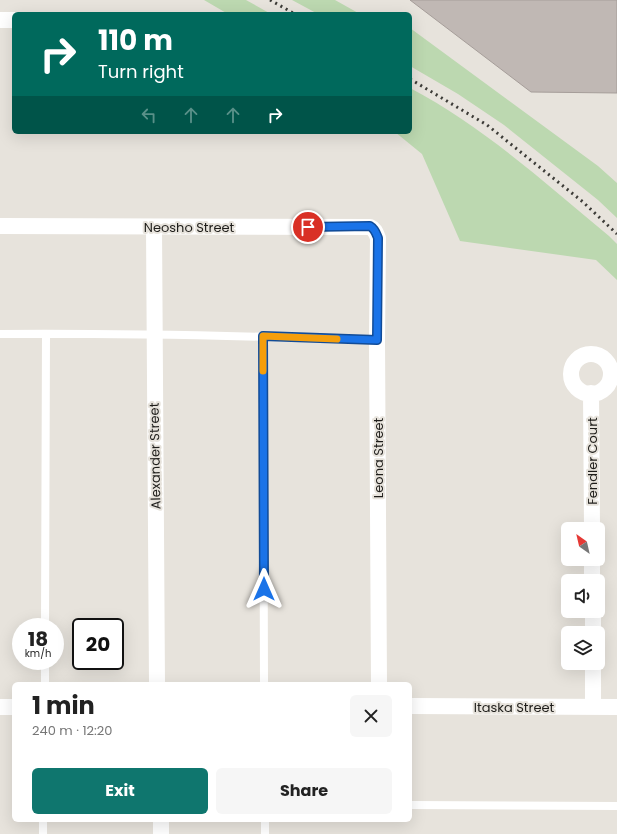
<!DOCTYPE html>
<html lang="en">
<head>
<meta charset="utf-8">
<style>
  :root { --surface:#fff; --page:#f6f6f6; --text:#222; --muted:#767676; --accent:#0f766e }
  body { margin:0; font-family:Poppins,sans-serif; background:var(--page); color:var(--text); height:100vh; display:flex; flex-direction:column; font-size:15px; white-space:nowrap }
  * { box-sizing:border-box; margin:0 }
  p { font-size:13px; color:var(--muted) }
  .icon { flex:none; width:22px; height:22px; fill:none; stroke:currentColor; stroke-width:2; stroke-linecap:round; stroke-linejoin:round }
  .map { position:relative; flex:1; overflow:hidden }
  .sheet { position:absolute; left:12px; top:682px; width:400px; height:140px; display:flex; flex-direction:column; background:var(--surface); border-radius:6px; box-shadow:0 4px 16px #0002 }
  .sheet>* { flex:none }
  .guide { position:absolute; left:12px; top:12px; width:400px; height:122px; border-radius:6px; box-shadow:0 4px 16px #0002; background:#00695c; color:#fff; overflow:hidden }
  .needle { width:26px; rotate:326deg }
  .controls { position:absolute; left:561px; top:522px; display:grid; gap:8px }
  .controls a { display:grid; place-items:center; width:44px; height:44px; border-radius:6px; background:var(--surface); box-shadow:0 4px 16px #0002; font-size:20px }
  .speed { position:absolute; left:12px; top:618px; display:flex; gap:8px; font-size:20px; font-weight:700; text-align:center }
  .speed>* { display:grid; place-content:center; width:52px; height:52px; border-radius:50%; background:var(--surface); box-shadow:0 4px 16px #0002; line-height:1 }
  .speed small { font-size:10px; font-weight:400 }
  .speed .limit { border:2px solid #111; border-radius:6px; background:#fff; color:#111 }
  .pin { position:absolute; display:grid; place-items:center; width:34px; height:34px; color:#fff; margin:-17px; border:2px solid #fff; border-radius:50%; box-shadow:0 1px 4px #0007 }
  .me { position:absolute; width:44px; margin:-22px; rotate:0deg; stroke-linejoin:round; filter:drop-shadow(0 0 3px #0008) }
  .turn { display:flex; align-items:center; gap:14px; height:84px; padding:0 20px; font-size:18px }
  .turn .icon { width:52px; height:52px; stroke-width:2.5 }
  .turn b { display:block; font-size:28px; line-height:34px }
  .lanes { display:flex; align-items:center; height:38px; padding:0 20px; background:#0003; justify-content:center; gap:20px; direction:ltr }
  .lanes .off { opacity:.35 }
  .round { display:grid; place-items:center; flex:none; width:42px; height:42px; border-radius:6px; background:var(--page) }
  .summary { display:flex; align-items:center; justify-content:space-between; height:68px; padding:0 20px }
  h1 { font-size:24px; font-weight:700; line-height:30px }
  .button { display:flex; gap:8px; margin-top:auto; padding:8px 20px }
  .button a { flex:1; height:46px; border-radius:6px; background:var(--accent); color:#fff; font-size:16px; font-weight:700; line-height:46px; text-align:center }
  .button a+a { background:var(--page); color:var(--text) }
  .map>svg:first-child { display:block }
  .green { fill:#bcd8b0 }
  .building { fill:#c0b8b4; stroke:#a59d99 }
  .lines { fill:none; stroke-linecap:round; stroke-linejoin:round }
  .service { stroke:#fff; stroke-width:8 }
  .minor { stroke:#fff; stroke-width:16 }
  .rail { stroke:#3c3b37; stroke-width:3; stroke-dasharray:2 4; stroke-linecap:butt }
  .route-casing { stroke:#114b97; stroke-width:10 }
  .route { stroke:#1a73e8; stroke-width:7 }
  .slow { stroke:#f59e0b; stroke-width:7 }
  .labels { text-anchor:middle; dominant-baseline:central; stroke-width:4; stroke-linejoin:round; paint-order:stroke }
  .street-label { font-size:13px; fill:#1e1d1a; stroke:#e7e3dc }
</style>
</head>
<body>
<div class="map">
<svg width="617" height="834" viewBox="0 0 617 834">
  <rect width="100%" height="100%" fill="#e7e3dc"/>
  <path class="green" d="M204,0H246L271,14H228Z
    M292,0H335L360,14H318Z
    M410,28L598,166L617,183V218L598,200L504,125L458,94L410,66Z
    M410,88C484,127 545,183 609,236L617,244V280L596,260L460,241L422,154L395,132H410Z"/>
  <path class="building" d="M410,0H617V93L531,92Z"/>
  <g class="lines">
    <path class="service" d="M0,334C126,333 251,336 377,340
      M263,336L264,684
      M45,627L46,334
      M45,684V661
      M410,805L617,806
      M265,820V834
      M43,834V820"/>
    <path class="minor" d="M0,20H14
      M0,226L370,227C375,229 376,233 378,238L377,340L379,684
      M154,227L157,684
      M571 374a20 20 0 1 1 40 0a20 20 0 1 1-40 0Z
      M591,393L592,529
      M592,559V581
      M593,611V633
      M593,663V707
      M410,706L617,707
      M0,707H14
      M161,820V834"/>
    <path class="rail" d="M270,0L295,14
      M410,79L487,125L583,202L617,234"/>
  </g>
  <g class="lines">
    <g class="route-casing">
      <path id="route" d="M264,589L263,336L377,340L378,238C376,233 375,229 370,226L308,227"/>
    </g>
    <use href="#route" class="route"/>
    <path class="slow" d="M263,371V336L337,339"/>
  </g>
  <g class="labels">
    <g class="street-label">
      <text x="189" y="227">Neosho Street</text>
      <text transform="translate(155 456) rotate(-91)">Alexander Street</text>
      <text transform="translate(378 458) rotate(-90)">Leona Street</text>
      <text transform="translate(592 461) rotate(-90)">Fendler Court</text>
      <text x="514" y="707">Itaska Street</text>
    </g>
  </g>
</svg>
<div class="controls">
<a><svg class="needle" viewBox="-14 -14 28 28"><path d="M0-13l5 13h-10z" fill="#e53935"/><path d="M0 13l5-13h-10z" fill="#767676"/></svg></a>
<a><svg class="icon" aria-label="sound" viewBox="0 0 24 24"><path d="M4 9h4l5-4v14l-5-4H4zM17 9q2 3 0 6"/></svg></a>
<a><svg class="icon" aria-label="layers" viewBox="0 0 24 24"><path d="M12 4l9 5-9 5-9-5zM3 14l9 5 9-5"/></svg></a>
</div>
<div class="speed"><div>18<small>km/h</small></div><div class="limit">20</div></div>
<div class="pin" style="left:308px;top:227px;background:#d93025"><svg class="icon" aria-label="arrive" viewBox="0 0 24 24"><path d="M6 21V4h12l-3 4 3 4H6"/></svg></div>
<svg class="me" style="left:264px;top:589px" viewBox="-20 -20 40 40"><path d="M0-17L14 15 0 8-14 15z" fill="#1a73e8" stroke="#fff" stroke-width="4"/></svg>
<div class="guide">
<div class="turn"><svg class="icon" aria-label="right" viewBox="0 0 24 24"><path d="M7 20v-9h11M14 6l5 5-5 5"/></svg><div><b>110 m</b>Turn right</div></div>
<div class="lanes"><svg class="icon off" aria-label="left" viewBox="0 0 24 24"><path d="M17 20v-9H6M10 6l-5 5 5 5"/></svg><svg class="icon off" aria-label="ahead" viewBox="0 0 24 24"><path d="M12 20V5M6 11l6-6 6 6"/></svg><svg class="icon off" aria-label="ahead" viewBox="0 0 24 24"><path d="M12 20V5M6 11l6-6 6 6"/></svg><svg class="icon" aria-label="right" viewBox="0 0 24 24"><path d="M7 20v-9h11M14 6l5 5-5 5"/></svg></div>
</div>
<section class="sheet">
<div class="summary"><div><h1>1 min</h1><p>240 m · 12:20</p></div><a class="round"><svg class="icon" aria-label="close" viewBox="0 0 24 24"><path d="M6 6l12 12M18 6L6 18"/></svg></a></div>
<div class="button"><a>Exit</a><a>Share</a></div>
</section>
</div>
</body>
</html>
